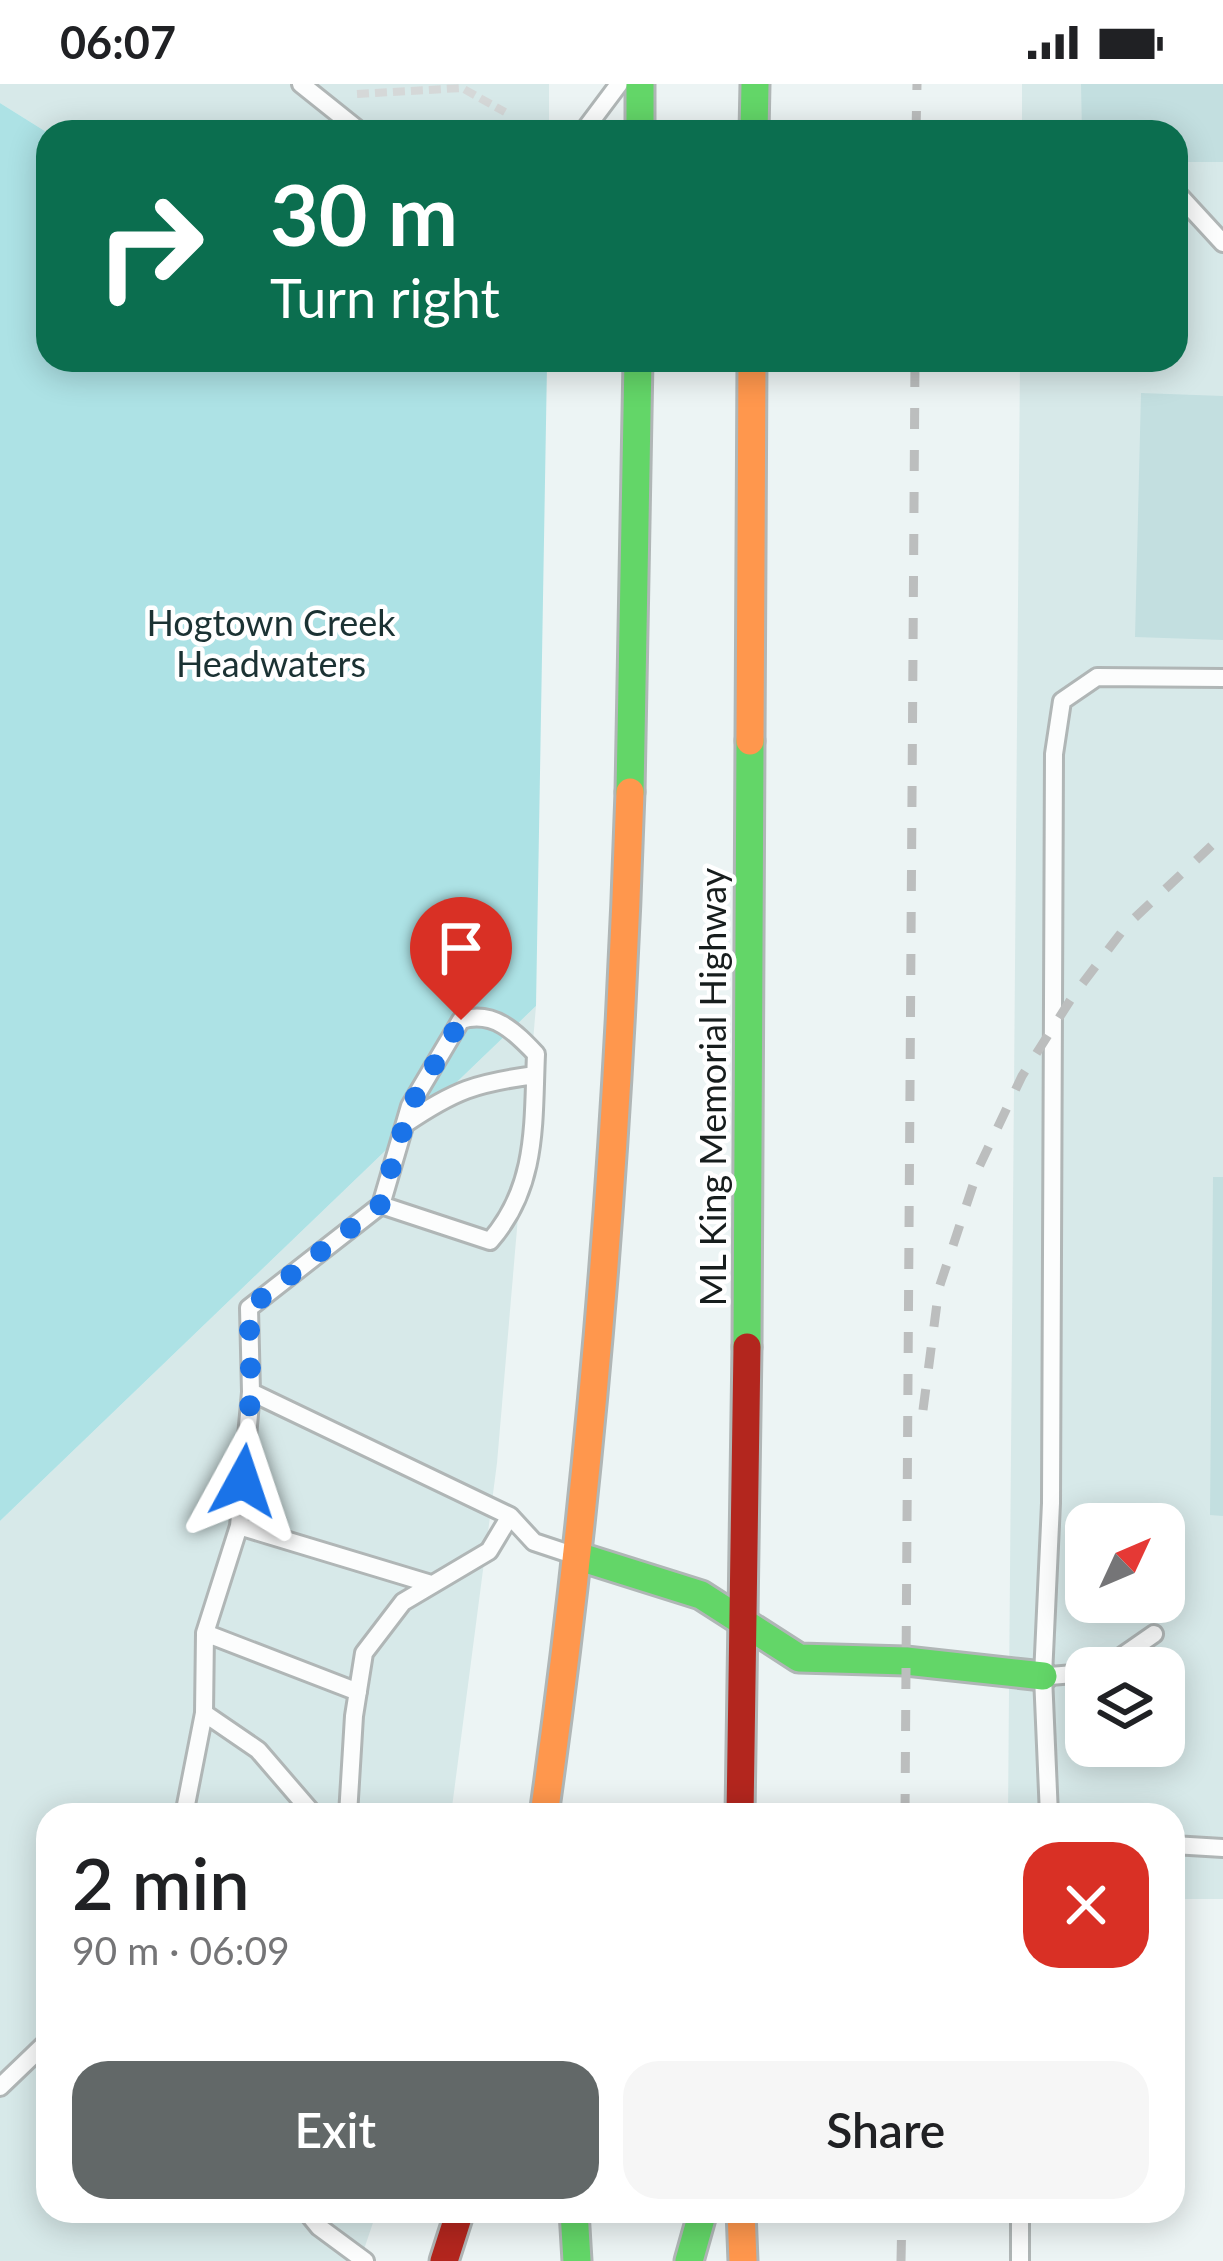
<!DOCTYPE html>
<html lang="en">
<head>
<meta charset="utf-8">
<style>
  :root { --surface:#fff; --page:#f6f6f6; --text:#202124; --muted:#757577; --accent:#626868 }
  body { margin:0; font-family:Lato,sans-serif; background:var(--page); color:var(--text); height:100vh; display:flex; flex-direction:column; font-size:45px; white-space:nowrap }
  * { box-sizing:border-box; margin:0 }
  p { font-size:39px; color:var(--muted) }
  .icon { flex:none; width:66px; height:66px; fill:none; stroke:currentColor; stroke-width:2; stroke-linecap:round; stroke-linejoin:round }
  .map { position:relative; flex:1; overflow:hidden }
  .side { position:absolute; left:36px; top:1719px; width:1149px; height:420px; display:flex; flex-direction:column; background:var(--surface); border-radius:36px; box-shadow:0 6px 30px #0003 }
  .side>* { flex:none }
  .hud { position:absolute; left:36px; top:36px; width:1152px; height:252px; border-radius:36px; box-shadow:0 6px 30px #0003; background:#0b6e4f; color:#fff; overflow:hidden }
  .needle { width:78px; rotate:46deg }
  .controls { position:absolute; left:1065px; top:1419px; display:grid; gap:24px }
  .controls a { display:grid; place-items:center; width:120px; height:120px; border-radius:24px; background:var(--surface); box-shadow:0 6px 30px #0003; font-size:60px }
  .pin { position:absolute; display:grid; place-items:center; width:102px; height:102px; color:#fff; margin:-123px -51px; border-radius:50% 50% 50% 0; rotate:-45deg; box-shadow:0 0 12px #0007 }
  .pin .icon { rotate:45deg }
  .me { position:absolute; width:132px; margin:-66px; rotate:5deg; stroke-linejoin:round; filter:drop-shadow(0 0 9px #0008) }
  .turn { display:flex; align-items:center; gap:42px; height:252px; padding:0 36px; font-size:54px }
  .turn .icon { width:156px; height:156px; stroke-width:2.5 }
  .turn b { display:block; font-size:84px; line-height:102px }
  .round { display:grid; place-items:center; flex:none; width:126px; height:126px; border-radius:36px; background:var(--page) }
  .overview { display:flex; align-items:center; justify-content:space-between; height:204px; padding:0 36px }
  h1 { font-size:72px; font-weight:600; line-height:90px }
  .primary-button { display:flex; gap:24px; margin-top:auto; padding:24px 36px }
  .primary-button a { flex:1; height:138px; border-radius:36px; background:var(--accent); color:#fff; font-size:48px; font-weight:600; line-height:138px; text-align:center }
  .primary-button a+a { background:var(--page); color:var(--text) }
  .status { display:flex; justify-content:space-between; align-items:center; height:84px; padding:0 60px; background:var(--surface); direction:ltr }
  .status svg { height:33px; fill:currentColor }
  .map>svg:first-child { display:block }
  .built { fill:#d7e9e9; fill-rule:evenodd }
  .green { fill:#ade2e5 }
  .building { fill:#c3dfe0 }
  .lines { fill:none; stroke-linecap:round; stroke-linejoin:round }
  .lane-casing { stroke:#b0b6b6; stroke-width:22 }
  .fast-casing { stroke:#b0b6b6; stroke-width:33 }
  .slow-casing { stroke:#b0b6b6; stroke-width:33 }
  .jam-casing { stroke:#b0b6b6; stroke-width:33 }
  .path { stroke:#d5d8d8; stroke-width:8; stroke-dasharray:12 6; stroke-linecap:butt }
  .lane { stroke:#fcfdfd; stroke-width:16 }
  .fast { stroke:#63d668; stroke-width:27 }
  .slow { stroke:#ff974d; stroke-width:27 }
  .jam { stroke:#b3261e; stroke-width:27 }
  .rail { stroke:#bcbebe; stroke-width:9; stroke-dasharray:21 21; stroke-linecap:butt }
  .route { stroke:#1a73e8; stroke-width:21; stroke-dasharray:0 37.8 }
  .labels { text-anchor:middle; dominant-baseline:central; stroke-width:9; stroke-linejoin:round; paint-order:stroke }
  .park-label { font-size:36px; fill:#1b3233; stroke:#fff }
  .street-label { font-size:36px; fill:#171d1d; stroke:#fff }
</style>
</head>
<body>
<div class="status"><b>06:07</b><svg viewBox="0 0 49 12"><path d="M0 12V9h3v3zM5 12V6h3v6zM10 12V3h3v9zM15 12V0h3v12zM26 1h20v11H26zM47 4h2v5h-2z"/></svg></div>
<div class="map">
<svg width="1223" height="2177" viewBox="0 0 1223 2177">
  <rect width="100%" height="100%" fill="#ecf4f4"/>
  <path class="built" d="M0,0H549V48L48,49L0,19Z
    M1022,0H1223V1815H1173V1731H1008L1020,276H1176V48H1022ZM1086,1440H1164V1518H1086ZM1086,1584H1164V1662H1086Z
    M536,922L497,1379L451,1731H48V2127H377L360,2177H0V1437Z"/>
  <path class="green" d="M0,19L48,49V276H536L547,281L536,922L0,1437Z"/>
  <path class="building" d="M1081,0H1223V78H1176V48H1082Z
    M1141,309L1223,312V556L1135,553Z
    M1213,1093H1223V1432L1210,1431Z"/>
  <g class="lines">
    <g class="lane-casing">
      <path id="lane" d="M301,0L361,48
        M583,48L619,0
        M1176,108L1223,159
        M405,1040C455,1006 476,999 535,991
        M251,1308L249,1224L381,1121L490,1157C538,1102 533,1039 536,970C515,948 494,926 461,936L410,1022L381,1121
        M239,1442L431,1500
        M205,1549L358,1608
        M1105,1584L1154,1550
        M1050,1592L1086,1589
        M184,1731L204,1629
        M314,1731L258,1666L204,1629L205,1549L239,1442L251,1308L510,1432
        M348,1731L354,1632L364,1569L403,1518L489,1467L510,1432L534,1458L570,1470
        M1049,1731L1043,1592L1051,1419L1054,670L1062,617L1097,593L1223,594
        M1173,1761L1223,1764
        M0,2003L48,1957
        M306,2127L319,2143L365,2177
        M1020,2177V2127"/>
    </g>
    <g class="fast-casing">
      <path id="fast" d="M640,0V48
        M754,48L755,0
        M630,708L638,276
        M747,1263L750,657
        M577,1472L701,1511L799,1574L906,1577L1043,1592
        M574,2127L577,2177
        M689,2177L703,2127"/>
    </g>
    <g class="slow-casing">
      <path id="slow" d="M750,657L752,276
        M544,1731C592,1391 619,1051 630,708
        M741,2127L743,2177"/>
    </g>
    <g class="jam-casing">
      <path id="jam" d="M740,1731L747,1263
        M444,2177L460,2127"/>
    </g>
    <path class="path" d="M357,10L462,4L505,28"/>
    <use href="#lane" class="lane"/>
    <use href="#fast" class="fast"/>
    <use href="#slow" class="slow"/>
    <use href="#jam" class="jam"/>
    <path class="rail" d="M916,48L917,0
      M923,1326L939,1204L979,1083L1022,992L1073,912L1127,841L1223,751
      M905,1731L915,276
      M901,2177L902,2127"/>
  </g>
  <g class="lines">
    <path class="route" d="M243,1397L251,1308L249,1224L380,1121L410,1022L461,936"/>
  </g>
  <g class="labels">
    <g class="park-label">
      <text x="271" y="538">Hogtown Creek<tspan x="271" dy="41">Headwaters</tspan></text>
    </g>
    <g class="street-label">
      <text transform="translate(712 1003) rotate(-90)">ML King Memorial Highway</text>
    </g>
  </g>
</svg>
<div class="controls">
<a><svg class="needle" viewBox="-14 -14 28 28"><path d="M0-13l5 13h-10z" fill="#e53935"/><path d="M0 13l5-13h-10z" fill="#757577"/></svg></a>
<a><svg class="icon" aria-label="layers" viewBox="0 0 24 24"><path d="M12 4l9 5-9 5-9-5zM3 14l9 5 9-5"/></svg></a>
</div>
<div class="pin" style="left:461px;top:936px;background:#d93025"><svg class="icon" aria-label="arrive" viewBox="0 0 24 24"><path d="M6 21V4h12l-3 4 3 4H6"/></svg></div>
<svg class="me" style="left:243px;top:1397px" viewBox="-20 -20 40 40"><path d="M0-17L14 15 0 8-14 15z" fill="#1a73e8" stroke="#fff" stroke-width="4"/></svg>
<div class="hud">
<div class="turn"><svg class="icon" aria-label="right" viewBox="0 0 24 24"><path d="M7 20v-9h11M14 6l5 5-5 5"/></svg><div><b>30 m</b>Turn right</div></div>
</div>
<section class="side">
<div class="overview"><div><h1>2 min</h1><p>90 m · 06:09</p></div><a class="round" style="background:#d93025;color:#fff"><svg class="icon" aria-label="close" viewBox="0 0 24 24"><path d="M6 6l12 12M18 6L6 18"/></svg></a></div>
<div class="primary-button"><a>Exit</a><a>Share</a></div>
</section>
</div>
</body>
</html>
